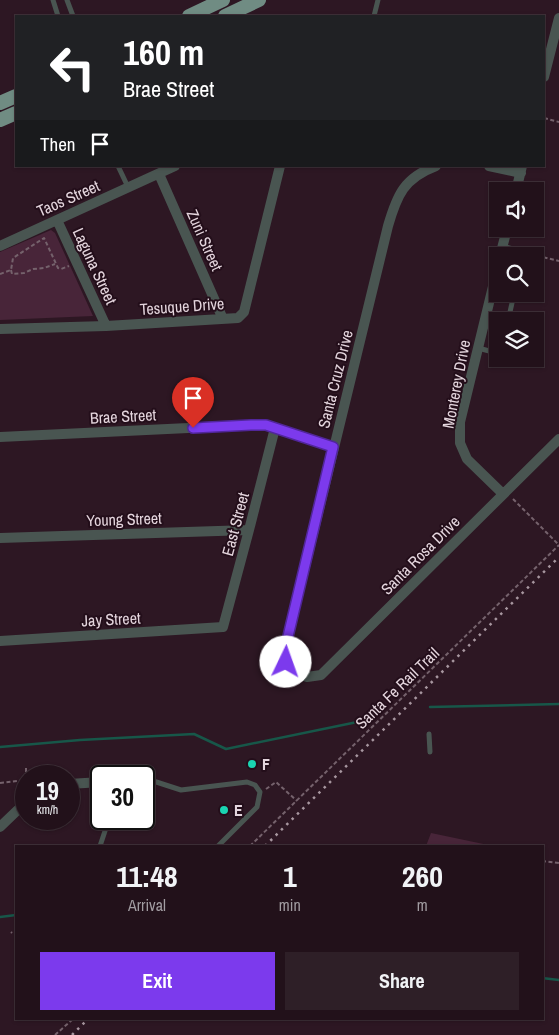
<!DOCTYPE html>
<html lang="en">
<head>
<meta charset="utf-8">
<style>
  :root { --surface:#22111a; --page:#2e1f27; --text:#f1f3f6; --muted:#a29da2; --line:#3f3139; --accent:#7c3aed }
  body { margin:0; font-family:"Archivo Narrow",sans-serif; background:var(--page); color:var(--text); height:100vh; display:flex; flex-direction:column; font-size:19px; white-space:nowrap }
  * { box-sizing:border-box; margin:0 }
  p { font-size:16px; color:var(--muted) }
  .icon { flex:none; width:28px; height:28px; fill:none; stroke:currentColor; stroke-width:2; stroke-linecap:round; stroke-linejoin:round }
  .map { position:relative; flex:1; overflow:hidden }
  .drawer { position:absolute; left:15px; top:845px; width:529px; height:175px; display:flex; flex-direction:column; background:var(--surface); border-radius:0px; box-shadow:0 1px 4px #0004,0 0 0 1px var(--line) }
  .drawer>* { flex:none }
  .banner { position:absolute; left:15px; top:15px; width:530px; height:152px; border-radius:0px; box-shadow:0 1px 4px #0004,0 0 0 1px var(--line); background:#202124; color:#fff; overflow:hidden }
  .fabs { position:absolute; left:489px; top:182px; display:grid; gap:10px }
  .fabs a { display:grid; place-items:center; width:55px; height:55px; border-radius:0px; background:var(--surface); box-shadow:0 1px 4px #0004,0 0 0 1px var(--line); font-size:25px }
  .speed { position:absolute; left:15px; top:765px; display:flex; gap:10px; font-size:25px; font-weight:700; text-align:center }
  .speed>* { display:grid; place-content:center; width:65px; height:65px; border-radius:50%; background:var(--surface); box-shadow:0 1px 4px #0004,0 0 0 1px var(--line); line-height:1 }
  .speed small { font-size:12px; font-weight:400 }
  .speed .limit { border:2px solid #111; border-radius:8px; background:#fff; color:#111 }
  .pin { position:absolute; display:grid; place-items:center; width:42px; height:42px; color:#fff; margin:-51px -21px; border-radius:50% 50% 50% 0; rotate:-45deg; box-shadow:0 0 5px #0007 }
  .pin .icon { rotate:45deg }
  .me { position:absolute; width:55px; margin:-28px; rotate:3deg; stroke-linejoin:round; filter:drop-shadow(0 0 4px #0008) }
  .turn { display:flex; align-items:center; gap:18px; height:105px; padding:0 25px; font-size:22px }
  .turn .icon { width:65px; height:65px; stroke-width:2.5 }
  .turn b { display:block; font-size:35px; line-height:42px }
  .then { display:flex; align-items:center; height:48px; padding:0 25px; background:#0003; gap:10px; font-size:19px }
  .eta { display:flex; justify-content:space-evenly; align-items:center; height:85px; text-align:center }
  .eta b { font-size:30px; font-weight:700; line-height:35px }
  .primary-button { display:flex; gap:10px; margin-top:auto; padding:10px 25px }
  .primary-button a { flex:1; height:58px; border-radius:0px; background:var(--accent); color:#fff; font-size:20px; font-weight:700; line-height:58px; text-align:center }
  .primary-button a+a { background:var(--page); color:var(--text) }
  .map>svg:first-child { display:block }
  .green { fill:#482539 }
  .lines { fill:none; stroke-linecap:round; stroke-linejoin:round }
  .stream { stroke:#175749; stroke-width:2.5 }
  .path { stroke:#75626c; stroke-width:2; stroke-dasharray:4 2.5; stroke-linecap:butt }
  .service { stroke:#495551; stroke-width:5 }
  .minor { stroke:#495551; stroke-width:10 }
  .primary { stroke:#708c83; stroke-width:14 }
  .rail { stroke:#a897a0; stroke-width:2.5; stroke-dasharray:2.5 5; stroke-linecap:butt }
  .route-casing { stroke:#51269a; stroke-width:12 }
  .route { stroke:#7c3aed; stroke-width:9 }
  .poi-dot { fill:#1ad5b2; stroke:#230e1a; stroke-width:2 }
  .labels { text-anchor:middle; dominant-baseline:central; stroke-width:4; stroke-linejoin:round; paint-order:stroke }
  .street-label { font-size:16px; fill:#e4d5dd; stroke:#230e1a }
  .poi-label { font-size:16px; font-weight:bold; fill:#e4d5dd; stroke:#230e1a; text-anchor:start }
</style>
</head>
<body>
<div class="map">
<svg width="559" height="1035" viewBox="0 0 559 1035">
  <rect width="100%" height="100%" fill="#2d1723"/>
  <path class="green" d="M51,230L55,233L93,316L0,320V252Z
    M431,833L493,846H426Z"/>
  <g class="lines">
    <path class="stream" d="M430,707L559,704
      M0,747L80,740L194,734L226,749L367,720
      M0,917L16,915
      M542,978L559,980"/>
    <path class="path" d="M544,118L559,122
      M531,256L534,255L559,261
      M11,270L12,274L24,273L33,269L44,268L55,264
      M0,274L11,270L13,258L44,238L45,240L58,268L61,269L69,266
      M513,499L559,545
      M26,768V777
      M0,783L26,780
      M266,789L276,782L297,801
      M250,846L559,545
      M542,861L559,863
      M11,932L12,933
      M55,1035L73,1019"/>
    <path class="service" d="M53,0L58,16
      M67,0L73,16
      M374,16L378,0
      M118,166L128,187
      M502,246C509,248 518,249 522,256
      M508,321L514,294
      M478,348L493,352L498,350
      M429,734L430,752
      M144,778L181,790L247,782L255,785L260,792L257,807L218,846
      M100,846L109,819"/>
    <path class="minor" d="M544,77L559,18
      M436,166C404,178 397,195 388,226L285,649L286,662L295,673L307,677L321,675L559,439
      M489,166L521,173
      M159,174L223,319
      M516,191L522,166
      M57,220L106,326
      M0,246L175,166
      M500,256L507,229
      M498,266L460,422V443L467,459L503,494
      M0,329L106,326L238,318L244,312L280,166
      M0,437L251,425H266L333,447
      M0,538L249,530
      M0,641L223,627L249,530L275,428
      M69,784L101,782
      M0,827L26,802"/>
    <path class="primary" d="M189,16L223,0
      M225,16L259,0
      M0,103L16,96
      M0,120L16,113"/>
    <path class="rail" d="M265,846L559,557
      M72,1035L88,1019"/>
  </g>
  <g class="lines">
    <g class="route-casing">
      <path id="route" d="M193,428L251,425H266L333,447L285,649L286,662"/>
    </g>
    <use href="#route" class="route"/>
  </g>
  <g class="poi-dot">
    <circle cx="252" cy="764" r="5"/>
    <circle cx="224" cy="810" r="5"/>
  </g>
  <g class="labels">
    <g class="street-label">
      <text transform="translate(68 198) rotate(-24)">Taos Street</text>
      <text transform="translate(205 240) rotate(66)">Zuni Street</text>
      <text transform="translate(95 266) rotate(65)">Laguna Street</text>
      <text transform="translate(182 306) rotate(-4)">Tesuque Drive</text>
      <text transform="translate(335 379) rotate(-76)">Santa Cruz Drive</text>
      <text transform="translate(456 384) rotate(-79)">Monterey Drive</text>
      <text transform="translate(123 416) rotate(-3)">Brae Street</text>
      <text transform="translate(124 519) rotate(-2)">Young Street</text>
      <text transform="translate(235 524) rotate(-75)">East Street</text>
      <text transform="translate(420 555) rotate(-45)">Santa Rosa Drive</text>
      <text transform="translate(111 619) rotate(-3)">Jay Street</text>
      <text transform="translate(397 688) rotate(-44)">Santa Fe Rail Trail</text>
    </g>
    <g class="poi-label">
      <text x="262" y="764">F</text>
      <text x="234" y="810">E</text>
    </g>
  </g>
</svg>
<div class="fabs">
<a><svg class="icon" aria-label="sound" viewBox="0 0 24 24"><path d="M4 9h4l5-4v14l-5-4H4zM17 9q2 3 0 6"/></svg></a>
<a><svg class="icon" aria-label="search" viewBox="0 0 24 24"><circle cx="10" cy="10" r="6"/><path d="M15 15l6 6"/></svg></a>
<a><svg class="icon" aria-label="layers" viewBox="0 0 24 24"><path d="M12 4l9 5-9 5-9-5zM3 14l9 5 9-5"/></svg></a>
</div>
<div class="speed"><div>19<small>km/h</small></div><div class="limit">30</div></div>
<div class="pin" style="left:193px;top:428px;background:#d93025"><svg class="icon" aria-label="arrive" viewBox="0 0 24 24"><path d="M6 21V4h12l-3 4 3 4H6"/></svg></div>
<svg class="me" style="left:286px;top:662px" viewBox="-20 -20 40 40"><circle r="19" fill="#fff"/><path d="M0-13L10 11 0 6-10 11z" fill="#7c3aed"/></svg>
<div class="banner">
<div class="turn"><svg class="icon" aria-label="left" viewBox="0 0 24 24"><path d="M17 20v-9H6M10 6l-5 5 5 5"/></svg><div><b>160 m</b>Brae Street</div></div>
<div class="then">Then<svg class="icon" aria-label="arrive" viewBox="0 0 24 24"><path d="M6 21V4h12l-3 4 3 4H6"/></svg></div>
</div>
<section class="drawer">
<div class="eta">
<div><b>11:48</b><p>Arrival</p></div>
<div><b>1</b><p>min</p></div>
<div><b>260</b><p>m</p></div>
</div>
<div class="primary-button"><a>Exit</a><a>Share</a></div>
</section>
</div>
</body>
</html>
